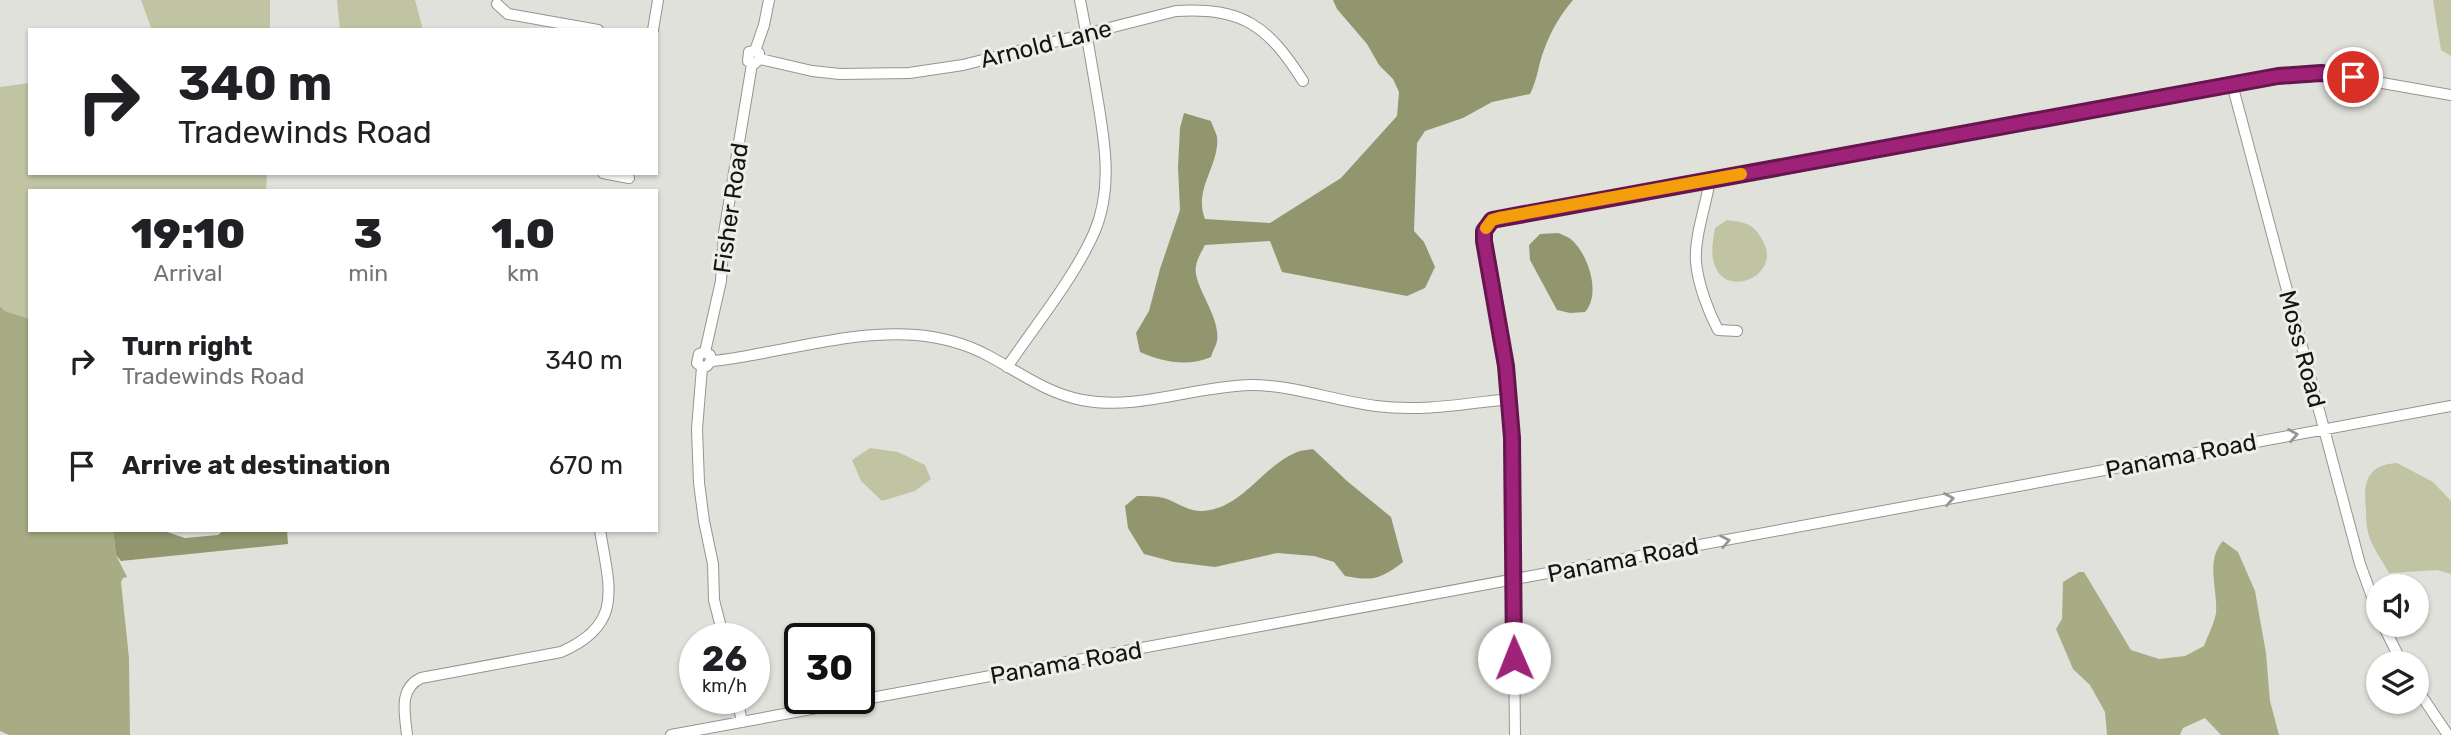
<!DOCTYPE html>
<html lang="en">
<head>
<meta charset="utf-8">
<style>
  :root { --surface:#fff; --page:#f2f2f2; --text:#202124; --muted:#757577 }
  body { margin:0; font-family:Rubik,sans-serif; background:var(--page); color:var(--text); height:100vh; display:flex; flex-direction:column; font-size:26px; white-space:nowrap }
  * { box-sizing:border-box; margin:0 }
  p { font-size:23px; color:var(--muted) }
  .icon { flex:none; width:38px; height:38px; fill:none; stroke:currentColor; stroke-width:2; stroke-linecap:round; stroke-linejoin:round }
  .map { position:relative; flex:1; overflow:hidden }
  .side { position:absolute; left:28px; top:189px; width:630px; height:343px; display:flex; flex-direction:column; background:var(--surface); border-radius:0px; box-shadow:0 2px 5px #0004 }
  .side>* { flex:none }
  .guide { position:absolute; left:28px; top:28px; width:630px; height:147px; border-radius:0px; box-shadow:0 2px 5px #0004; background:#fff; color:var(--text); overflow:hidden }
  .buttons { position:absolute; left:2366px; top:574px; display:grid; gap:14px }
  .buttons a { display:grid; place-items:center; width:63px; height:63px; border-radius:50%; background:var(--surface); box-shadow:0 2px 5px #0004; font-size:35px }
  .speed { position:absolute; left:679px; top:623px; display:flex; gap:14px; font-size:35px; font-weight:700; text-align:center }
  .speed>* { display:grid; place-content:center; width:91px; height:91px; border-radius:50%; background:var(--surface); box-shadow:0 2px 5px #0004; line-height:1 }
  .speed small { font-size:18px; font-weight:400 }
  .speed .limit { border:4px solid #111; border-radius:10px; background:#fff; color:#111 }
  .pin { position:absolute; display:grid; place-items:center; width:60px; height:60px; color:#fff; margin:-30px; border:4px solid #fff; border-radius:50%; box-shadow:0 2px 7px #0007 }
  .me { position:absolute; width:77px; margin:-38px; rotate:359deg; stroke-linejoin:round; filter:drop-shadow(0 0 5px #0008) }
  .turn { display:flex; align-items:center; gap:24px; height:147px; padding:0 35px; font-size:32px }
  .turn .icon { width:91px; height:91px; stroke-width:2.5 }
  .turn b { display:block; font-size:49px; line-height:60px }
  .eta { display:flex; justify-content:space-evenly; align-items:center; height:119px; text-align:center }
  .eta b { font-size:42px; font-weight:800; line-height:49px }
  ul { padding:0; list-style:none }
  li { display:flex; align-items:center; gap:21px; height:105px; padding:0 35px }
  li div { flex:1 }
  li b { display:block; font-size:26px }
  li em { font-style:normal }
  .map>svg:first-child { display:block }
  .green { fill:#c0c4a2 }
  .forest { fill:#a8ac84 }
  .water { fill:#92966e }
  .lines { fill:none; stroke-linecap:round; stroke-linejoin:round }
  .minor-casing { stroke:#949590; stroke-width:12 }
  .minor { stroke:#fff; stroke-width:10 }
  .oneway { stroke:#959695 }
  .route-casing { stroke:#66164e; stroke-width:18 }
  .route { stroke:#9d2278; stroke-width:12 }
  .slow { stroke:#f59e0b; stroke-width:12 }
  .labels { text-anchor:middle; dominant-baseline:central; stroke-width:6; stroke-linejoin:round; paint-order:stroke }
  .street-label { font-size:24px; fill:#141513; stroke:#eeefe9 }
</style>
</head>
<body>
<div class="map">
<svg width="2451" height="735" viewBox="0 0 2451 735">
  <rect width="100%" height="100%" fill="#e1e1dc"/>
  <path class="green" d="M141,0H270V30H152Z
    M337,0H415L423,30H340Z
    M2433,0H2451V56L2441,50Z
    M30,83V173H267L266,191H30V319L5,311L0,306V87Z
    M1727,220C1747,223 1753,223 1763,241C1782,275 1727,299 1715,266C1710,254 1713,240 1715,228Z
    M870,448L898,452L925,465L931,479L915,491L882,501L861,481L852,460Z
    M2397,463L2433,482L2451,501V574L2437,570L2389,573C2382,560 2371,546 2368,532C2366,525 2366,517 2366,510C2363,483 2366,465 2397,463Z"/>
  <path class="forest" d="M0,306L5,311L30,319V530H113L116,555L127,577L123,578L121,582L129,658L130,735H9L0,731Z
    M2223,541L2238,552L2255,591L2266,653L2270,701L2279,735H2221L2205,718L2183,728L2180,735H2107L2105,712L2090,685L2073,669L2056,629L2062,619L2063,582L2079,572H2084L2131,650L2159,659L2185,656L2204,646C2208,635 2214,624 2216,613C2218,590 2205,560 2223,541Z"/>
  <path class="water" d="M1333,0H1573C1560,15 1551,31 1544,50C1538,65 1538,78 1530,94L1492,102L1463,118L1425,131L1417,143L1414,231L1424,242L1435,267L1425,288L1407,296L1282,272L1270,241L1205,245C1202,251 1197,259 1196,266C1192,285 1221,316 1217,341C1216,346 1212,352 1211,357C1188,367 1162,362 1140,352L1136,333L1149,311L1160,269L1180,210L1178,167L1180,128L1184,113L1211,121C1212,125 1216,132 1217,137C1220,165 1193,189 1205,219L1270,223L1341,178L1397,116L1399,92L1393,79L1379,65L1367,44L1337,9Z
    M1558,233C1563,235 1569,237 1573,241C1589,257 1601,294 1585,312L1570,313L1557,310L1530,260L1529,245L1540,234Z
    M1313,449L1347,481L1391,517L1403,562C1380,580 1372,581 1345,576L1334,562L1314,556L1277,553L1215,567L1174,562L1144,554L1128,528L1125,506L1137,496C1146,496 1156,496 1164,498C1176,502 1188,511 1201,511C1242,510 1262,466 1297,452C1302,450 1308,450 1313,449Z
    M113,530H161L185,538L218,535L224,530H287L288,544L121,561L116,555Z"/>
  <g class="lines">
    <g class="minor-casing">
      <path id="minor" d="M497,4L508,14L598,30
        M653,30L658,0
        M755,51L759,53L760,59L754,64L748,61L749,52L755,51L764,25L769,0
        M760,59L812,71L840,74L909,73L963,65L1176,11C1243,7 1268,26 1303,81
        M2232,84L2360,564L2378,613
        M603,173L629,178
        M1710,180C1706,205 1694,238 1696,262C1698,284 1708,311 1718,330L1737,331
        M705,352L721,281L724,233L752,64
        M711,361C728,360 746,356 763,353C814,344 864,331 916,335C940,337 966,344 987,355C1019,372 1046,393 1082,400C1139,411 1194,386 1251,385C1294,385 1334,401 1376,406C1420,412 1464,404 1508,399
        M702,367L707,366L711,361L710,355L705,352L699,354L697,363L702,367L697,429L699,483L704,521L713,564L714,600L724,639
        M1007,367C1035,326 1074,278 1094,233C1114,187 1104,137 1096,90C1091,60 1086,30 1080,0
        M2383,625L2402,663
        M2417,689L2448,735
        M737,698L742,722
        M407,735C405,714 398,689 421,678L561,652C625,624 609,587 600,530
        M671,735L2451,406
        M1515,735L1512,438L1505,366L1484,241V231L1492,221L2278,76L2331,74L2451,95"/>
    </g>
    <use href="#minor" class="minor"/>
  </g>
  <defs><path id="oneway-chevron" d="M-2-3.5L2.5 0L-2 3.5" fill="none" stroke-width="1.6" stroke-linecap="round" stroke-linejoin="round" transform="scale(1.75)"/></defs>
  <g class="oneway">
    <use href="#oneway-chevron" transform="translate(2293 435) rotate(-10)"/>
    <use href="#oneway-chevron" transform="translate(1949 499) rotate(-10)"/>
    <use href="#oneway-chevron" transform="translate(1725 541) rotate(-11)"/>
  </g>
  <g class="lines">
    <g class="route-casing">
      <path id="route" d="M1514,658L1512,438L1506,366L1484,241V231L1492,220L2278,76L2321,73L2353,77"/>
    </g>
    <use href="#route" class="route"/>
    <path class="slow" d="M1486,228L1492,220L1499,218L1741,174"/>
  </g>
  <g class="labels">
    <g class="street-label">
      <text transform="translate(1046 44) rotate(-14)">Arnold Lane</text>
      <text transform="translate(731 208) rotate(-82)">Fisher Road</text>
      <text transform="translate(2302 349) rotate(75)">Moss Road</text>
      <text transform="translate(2181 456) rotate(-11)">Panama Road</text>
      <text transform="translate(1623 560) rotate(-11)">Panama Road</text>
      <text transform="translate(1066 663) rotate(-10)">Panama Road</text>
    </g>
  </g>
</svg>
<div class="buttons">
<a><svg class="icon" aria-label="sound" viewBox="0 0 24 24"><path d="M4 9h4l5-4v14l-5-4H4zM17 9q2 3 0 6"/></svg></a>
<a><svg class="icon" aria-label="layers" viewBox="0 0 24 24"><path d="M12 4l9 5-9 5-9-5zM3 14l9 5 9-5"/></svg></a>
</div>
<div class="speed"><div>26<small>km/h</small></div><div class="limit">30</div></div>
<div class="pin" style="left:2353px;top:77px;background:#d93025"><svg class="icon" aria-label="arrive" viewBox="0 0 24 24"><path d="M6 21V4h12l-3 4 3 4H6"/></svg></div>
<svg class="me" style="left:1514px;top:658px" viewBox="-20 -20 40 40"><circle r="19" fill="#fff"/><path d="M0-13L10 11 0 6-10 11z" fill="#9d2278"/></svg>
<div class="guide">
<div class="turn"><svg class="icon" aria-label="right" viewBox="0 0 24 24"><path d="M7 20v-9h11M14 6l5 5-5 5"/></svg><div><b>340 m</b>Tradewinds Road</div></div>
</div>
<section class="side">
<div class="eta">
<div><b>19:10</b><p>Arrival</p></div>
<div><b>3</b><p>min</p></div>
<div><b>1.0</b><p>km</p></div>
</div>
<ul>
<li><svg class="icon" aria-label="right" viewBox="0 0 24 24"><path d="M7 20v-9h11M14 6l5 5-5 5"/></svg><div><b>Turn right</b><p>Tradewinds Road</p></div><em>340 m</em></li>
<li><svg class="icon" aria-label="arrive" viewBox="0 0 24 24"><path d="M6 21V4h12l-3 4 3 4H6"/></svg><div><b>Arrive at destination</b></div><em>670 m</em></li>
</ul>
</section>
</div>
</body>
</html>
